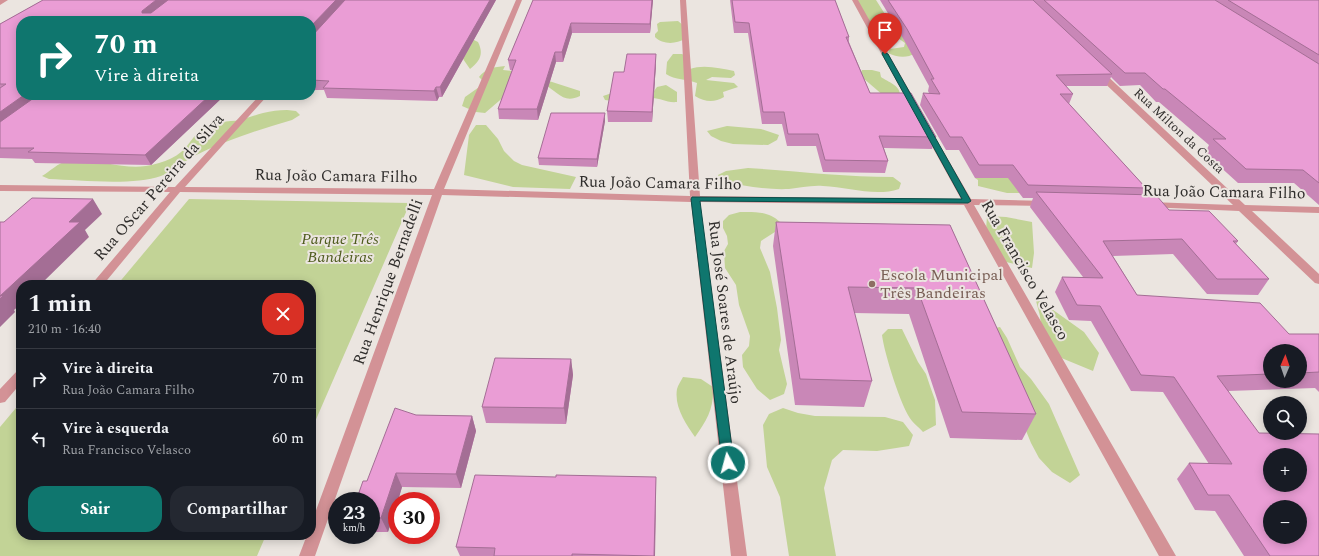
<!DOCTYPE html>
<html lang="pt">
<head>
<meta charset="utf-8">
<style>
  :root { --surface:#171b24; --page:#242831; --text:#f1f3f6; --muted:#9ea1a6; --line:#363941; --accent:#0f766e }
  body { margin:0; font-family:Spectral,serif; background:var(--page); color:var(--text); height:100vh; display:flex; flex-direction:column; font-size:15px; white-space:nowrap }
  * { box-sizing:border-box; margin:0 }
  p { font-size:13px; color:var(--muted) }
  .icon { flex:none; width:22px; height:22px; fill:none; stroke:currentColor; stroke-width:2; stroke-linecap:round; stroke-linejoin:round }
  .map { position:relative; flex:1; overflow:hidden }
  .side { position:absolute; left:16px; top:280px; width:300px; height:260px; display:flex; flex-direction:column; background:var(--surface); border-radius:16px; box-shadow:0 2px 10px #0003 }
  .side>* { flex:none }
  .banner { position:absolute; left:16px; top:16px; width:300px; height:84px; border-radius:16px; box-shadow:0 2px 10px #0003; background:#0f766e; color:#fff; overflow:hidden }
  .needle { width:26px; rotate:2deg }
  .fabs { position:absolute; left:1263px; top:344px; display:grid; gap:8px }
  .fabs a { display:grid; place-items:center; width:44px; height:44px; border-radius:50%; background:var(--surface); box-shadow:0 2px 10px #0003; font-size:20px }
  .speed { position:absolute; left:328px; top:492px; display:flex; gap:8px; font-size:20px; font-weight:700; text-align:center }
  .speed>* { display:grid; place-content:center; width:52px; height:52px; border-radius:50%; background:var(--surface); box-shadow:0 2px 10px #0003; line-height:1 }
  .speed small { font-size:10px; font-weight:400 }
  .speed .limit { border:6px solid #d22; background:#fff; color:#111 }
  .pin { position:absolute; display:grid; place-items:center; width:34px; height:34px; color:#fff; margin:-41px -17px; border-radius:50% 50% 50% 0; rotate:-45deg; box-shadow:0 0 4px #0007 }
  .pin .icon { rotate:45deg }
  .me { position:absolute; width:44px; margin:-22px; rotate:353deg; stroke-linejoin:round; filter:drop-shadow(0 0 3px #0008) }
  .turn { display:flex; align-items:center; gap:14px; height:84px; padding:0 12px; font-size:18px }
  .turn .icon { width:52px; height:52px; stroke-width:2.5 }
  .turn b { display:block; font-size:28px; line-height:34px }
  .round { display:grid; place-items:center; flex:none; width:42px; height:42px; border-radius:16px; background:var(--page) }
  .summary { display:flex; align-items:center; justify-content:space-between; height:68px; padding:0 12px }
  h1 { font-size:24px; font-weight:700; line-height:30px }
  .button { display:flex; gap:8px; margin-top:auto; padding:8px 12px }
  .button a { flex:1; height:46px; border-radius:16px; background:var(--accent); color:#fff; font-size:16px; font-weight:700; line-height:46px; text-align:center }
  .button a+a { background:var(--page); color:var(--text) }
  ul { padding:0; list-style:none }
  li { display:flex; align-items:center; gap:12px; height:60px; padding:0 12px; border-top:1px solid var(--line) }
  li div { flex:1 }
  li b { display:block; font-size:15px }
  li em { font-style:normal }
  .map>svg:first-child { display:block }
  .green { fill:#c2d396 }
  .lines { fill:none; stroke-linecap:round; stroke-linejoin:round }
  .minor { fill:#d39296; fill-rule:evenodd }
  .wall { fill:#c987b7; fill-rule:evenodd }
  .shaded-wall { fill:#a46e95 }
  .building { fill:#ea9dd5; stroke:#a46e95; fill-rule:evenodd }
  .route { fill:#0f766e; stroke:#0a4d48 }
  .education-dot { fill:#8d6e63; stroke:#ebe5e0; stroke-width:1.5 }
  .labels { text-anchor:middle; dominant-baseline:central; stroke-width:4; stroke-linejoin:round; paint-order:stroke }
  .far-street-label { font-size:13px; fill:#302e2c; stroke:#ebe5e0 }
  .street-label { font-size:16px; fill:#302e2c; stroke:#ebe5e0 }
  .park-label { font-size:16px; font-style:italic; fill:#4e5b1d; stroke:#ebe5e0 }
  .education-label { font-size:16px; fill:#785e54; stroke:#ebe5e0; text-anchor:start }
</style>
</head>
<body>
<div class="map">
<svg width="1319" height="556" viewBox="0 0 1319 556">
  <rect width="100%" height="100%" fill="#ebe5e0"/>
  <path class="green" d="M853,0H876L890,22V29L912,37L915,53C907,59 896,57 888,53L890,49L904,47L905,43L892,34L871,24Z
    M678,21L684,26L685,39C676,44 663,45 655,37V34L658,31L657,24L660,22Z
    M472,39L478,42C484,54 480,61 470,69L461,56Z
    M673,54H682L687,57L690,69C703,64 720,68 734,71L735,75L731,78L712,77L706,80L734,83L738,87L723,92L724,97C714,103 705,102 695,96L697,83C687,79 675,80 666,74L667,62Z
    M505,66L503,70L539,74L549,81L580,91V96C563,104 558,92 544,84L506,95L485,113L476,112L462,106L465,97L482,85V80L479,77C486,68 494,67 505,66Z
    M862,70H872L880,72L881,77C888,82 900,85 900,95L884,96L863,78L860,74Z
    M666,85L677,92V102C666,103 661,98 652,98C636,98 621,103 605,100L603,96L615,92L645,93L654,91L657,87Z
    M287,110L296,111L300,115L292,120C257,130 224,141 192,157C182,163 172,172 161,176C133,186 79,180 49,179L42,176C51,171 57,163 68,161C93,156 120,170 146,166C164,163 180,157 190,142C195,136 197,131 204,127C215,121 228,122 240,120C248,118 255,115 263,113C271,111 279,110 287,110Z
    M476,125H486L498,139L504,151L514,161L522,165L576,177L570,189L513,187L464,175L469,135Z
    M727,126L761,129L779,135L777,140L768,145L733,144L721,141L711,136L707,131Z
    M748,168C796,171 844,177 893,177L901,183L899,189C875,197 848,187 823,186C811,185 800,188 789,189C766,190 743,186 721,181L718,175L726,171Z
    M988,177L1027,178L1022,193H1007L978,186V180L975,178Z
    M189,199L410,203L311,431V285H117Z
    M740,212C755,212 769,211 780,222L778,230L761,241L760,248L770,272L777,308L781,340L779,350L787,384L784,394L770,400L757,389L743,367L742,355L749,346L750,336L739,305L736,285L725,268L724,251L728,244L727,236L723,228V221L729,215Z
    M987,216L1006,217L1032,222L1034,253L1032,268L1006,262L986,230Z
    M1035,297L1084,332L1099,353L1093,371L1059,357L1042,335L1040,316Z
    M1000,327L1007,338L1020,367L1031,379L1049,404L1080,475L1070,483L1052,472L1039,458L1031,443L985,330Z
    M888,329H902L918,362L926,374L930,386L935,400L936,425L923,432C920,428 915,425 912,421C901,408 884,352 882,335Z
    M683,377L701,379L713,387C714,409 707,420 695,437C686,424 674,407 677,389C678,385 681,381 683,377Z
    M21,402V535H266L257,556H0V427Z
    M783,408L798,413L815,416L885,417L903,422L913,435L909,446L877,451L843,450L832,460L824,488L836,556H789L780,497L767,467L763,425L769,414Z"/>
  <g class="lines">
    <path class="minor" d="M0,0H8L0,5Z
      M516,0H522L444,189L690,196L680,0H686L700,196L961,199L923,130L927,127L931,130L971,199L1048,201L1050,203L1048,205L1045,206L974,205L1176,556H1159L964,205L700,202L747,556H731L691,202L442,195L315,556H299L307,535H311V524L432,195L180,192L103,285H91L170,192L0,191V185L175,187L260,95H268L185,187L434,189Z
      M852,0H858L918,106L917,108H914L910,106Z
      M1095,70H1101L1245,205L1319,207V213L1252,211L1319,274V284L1315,283L1239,211L1147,207L1145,205L1147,203L1150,202L1233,205L1095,74Z
      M21,369V383L5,402L0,403V389L17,371Z"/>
  </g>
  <path class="wall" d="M43,0H496L442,97H439L437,101L327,98L324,90H311V21H21V95H225L151,165L35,163L32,159L0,158V24Z
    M533,0H653L650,33H572L563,62H556L538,120L499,119L498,109L512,70H510L508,60Z
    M730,0H835L849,37V42L870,93L936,137L932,149L884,148L888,161L885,173L823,172L816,146H787L782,124H762L748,33H734Z
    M880,0H1319V205L1294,183H1238L1205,153L1209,145L1159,102H1156L1140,85L1120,86L1111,77L1107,86H1066L1073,94L1069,104L1146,188L1143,195L1169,210L1238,241L1236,244L1269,279L1258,295L1207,294L1173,254L1113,256L1137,295L1289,334H1319V392L1315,388L1228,391L1319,556H1244L1215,511L1195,510L1177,479L1189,463L1209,464L1163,392L1131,391L1091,321L1069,320L1055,292L1062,277H1083L1030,207L1033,198H1023L1008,178H975L959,150H946L920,105L923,93H929L928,91L929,86L904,40ZM1270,351H1300V381H1270Z
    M656,64L652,122H608L607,111L624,72Z
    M605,121L597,167L539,165L538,158Z
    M776,222L950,225L1036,414L1022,440L950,438L909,314L854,313L872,381L864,407L795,405L773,246Z
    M571,359L573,375L566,424L486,423L482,407Z
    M416,415L472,416L476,431L461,488L402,487L388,532H371V501L367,481Z
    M556,477H656L655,556H460L456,547Z"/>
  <path class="shaded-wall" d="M156,0H172L146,20L142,13V11Z
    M336,0H347L311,38V26Z
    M490,0H496L442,97L440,87Z
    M652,0H653L650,33V24Z
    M571,23L572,33L563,62L562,52Z
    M555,52L556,62L538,120L537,109Z
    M656,54V64L652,122V112Z
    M436,87L439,97L437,101L434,91Z
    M24,95H43L0,127V112Z
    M210,95H225L151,165L145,155Z
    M605,113V121L597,167V159Z
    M93,199L102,214L85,230L89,237L40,285H21V304L14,310L15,312L0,327V296L69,222Z
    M571,359L573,375L566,424L564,408Z
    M472,416L476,431L461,488L456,474Z
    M396,473L402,487L398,501H397V503L388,532L381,518Z
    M656,477L655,556H654Z"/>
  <path class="building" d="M43,0H156L142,11V13H151L168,0H336L311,26V21H21V95H24L0,112V88L6,84H0V24Z
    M345,0H490L440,87H436L434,91L323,88L329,81L311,80V37Z
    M533,0H652L650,24L571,23L562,52H555L537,109H498L516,60H508Z
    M732,0H835L849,37H846L870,93H911L936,137L879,136L888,161L825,160L818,134H788L784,112H763L749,23L735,22Z
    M888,0H1033L1112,74L1056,75L1073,94H1060L1146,188L1028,185L1013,165H979L962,137H950L923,93L940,94L931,79H934L907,29Z
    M1044,0H1215L1319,64V183L1303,170L1246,169L1213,139H1226L1165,89H1163L1145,73H1125Z
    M1228,0H1319V55Z
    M627,54H656L652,112L607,111L614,72H624Z
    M38,95H210L145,155L28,152L34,148H0V122Z
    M551,113H605L597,159L538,158Z
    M1036,192L1156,195L1169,210L1209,211L1238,241H1233L1269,279H1217L1182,239L1103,241L1137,295L1260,303L1289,334H1319V372L1300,373V351H1270V374L1217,376L1259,433L1319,434V556H1270L1229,495H1208L1189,463L1232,464L1174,377L1141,375L1100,306L1077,305L1062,277L1103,278ZM1270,455H1300V485H1270ZM1270,507H1300V537H1270Z
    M32,198L93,199L69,222H80L0,296H3L0,299V222H4Z
    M776,222L950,225L1036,414L962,412L917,288L848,287L872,381L800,379Z
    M495,358L571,359L564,408L482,407Z
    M395,408L416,415L472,416L456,474L396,473L381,518H371V501H356L363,481H367Z
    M475,475L556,477V475L656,477L654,556L572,554V556H494L495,548L456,547Z"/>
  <path class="route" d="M883,52L888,54L971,201L968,203L700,201L734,463L732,466L728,468L724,466L722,463L691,199L692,197L962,199L882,54Z"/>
  <circle class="education-dot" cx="872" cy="284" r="4"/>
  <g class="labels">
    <g class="far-street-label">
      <text transform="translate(1179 131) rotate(43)">Rua Milton da Costa</text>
    </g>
    <g class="street-label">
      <text transform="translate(336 176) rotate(1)">Rua João Camara Filho</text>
      <text transform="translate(660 183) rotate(1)">Rua João Camara Filho</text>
      <text transform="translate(159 187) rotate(-49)">Rua OScar Pereira da Silva</text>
      <text transform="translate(1224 192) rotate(1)">Rua João Camara Filho</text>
      <text transform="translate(1025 270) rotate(60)">Rua Francisco Velasco</text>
      <text transform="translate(388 282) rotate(-70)">Rua Henrique Bernadelli</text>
      <text transform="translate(725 312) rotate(83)">Rua José Soares de Araújo</text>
    </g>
    <g class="park-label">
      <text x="340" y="239">Parque Três<tspan x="340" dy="18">Bandeiras</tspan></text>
    </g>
    <g class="education-label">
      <text x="880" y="275">Escola Municipal<tspan x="880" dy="18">Três Bandeiras</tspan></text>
    </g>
  </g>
</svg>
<div class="fabs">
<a><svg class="needle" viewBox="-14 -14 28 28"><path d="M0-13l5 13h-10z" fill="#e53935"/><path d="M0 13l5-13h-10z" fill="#9ea1a6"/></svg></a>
<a><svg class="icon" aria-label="search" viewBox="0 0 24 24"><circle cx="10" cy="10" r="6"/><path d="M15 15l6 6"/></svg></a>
<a>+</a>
<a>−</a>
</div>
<div class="speed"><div>23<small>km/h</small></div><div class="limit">30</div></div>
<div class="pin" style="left:885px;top:54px;background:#d93025"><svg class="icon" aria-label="arrive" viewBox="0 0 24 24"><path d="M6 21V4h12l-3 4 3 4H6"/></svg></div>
<svg class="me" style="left:728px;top:463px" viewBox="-20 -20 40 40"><circle r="17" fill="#0f766e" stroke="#fff" stroke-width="3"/><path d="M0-11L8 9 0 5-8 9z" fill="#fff"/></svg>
<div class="banner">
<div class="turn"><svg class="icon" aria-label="right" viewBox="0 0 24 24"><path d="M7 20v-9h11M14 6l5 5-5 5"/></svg><div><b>70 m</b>Vire à direita</div></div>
</div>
<section class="side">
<div class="summary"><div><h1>1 min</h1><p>210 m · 16:40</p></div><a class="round" style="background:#d93025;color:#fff"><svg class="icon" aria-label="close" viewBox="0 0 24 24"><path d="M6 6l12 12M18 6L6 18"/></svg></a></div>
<ul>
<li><svg class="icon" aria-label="right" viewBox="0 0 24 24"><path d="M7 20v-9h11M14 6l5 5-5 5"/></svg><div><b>Vire à direita</b><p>Rua João Camara Filho</p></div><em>70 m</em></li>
<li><svg class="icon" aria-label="left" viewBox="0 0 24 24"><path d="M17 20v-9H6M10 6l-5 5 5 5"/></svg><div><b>Vire à esquerda</b><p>Rua Francisco Velasco</p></div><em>60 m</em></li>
</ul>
<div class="button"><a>Sair</a><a>Compartilhar</a></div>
</section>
</div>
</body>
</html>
